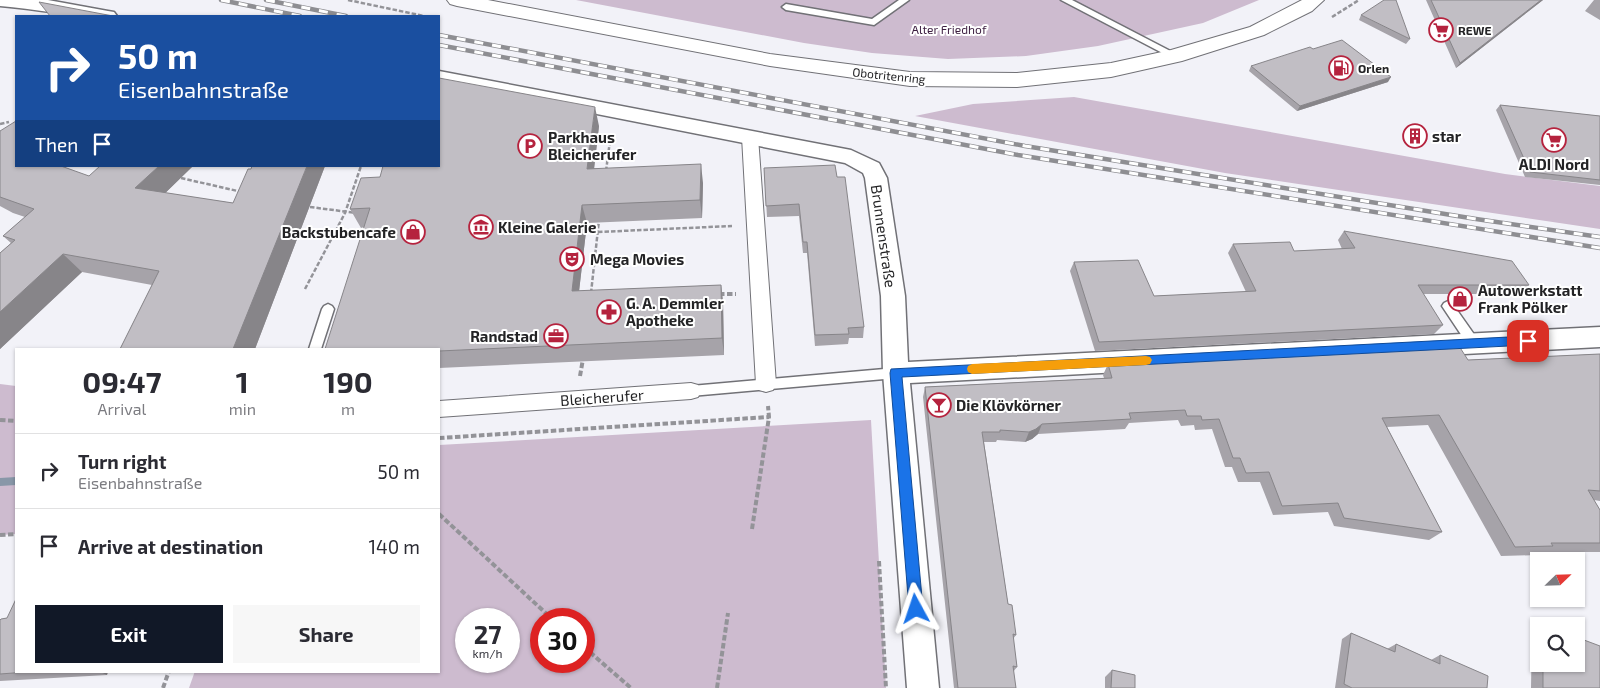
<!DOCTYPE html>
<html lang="en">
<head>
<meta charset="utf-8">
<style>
  :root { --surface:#fff; --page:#f7f7f7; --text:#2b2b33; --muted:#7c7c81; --line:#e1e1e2; --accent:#111827 }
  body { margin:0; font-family:"Exo 2",sans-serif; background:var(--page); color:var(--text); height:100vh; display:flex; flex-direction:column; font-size:19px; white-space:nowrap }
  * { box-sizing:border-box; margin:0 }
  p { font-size:16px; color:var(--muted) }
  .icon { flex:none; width:28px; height:28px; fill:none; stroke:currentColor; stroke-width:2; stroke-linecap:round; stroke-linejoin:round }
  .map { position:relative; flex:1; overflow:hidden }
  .drawer { position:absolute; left:15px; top:348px; width:425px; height:325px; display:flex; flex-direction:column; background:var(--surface); border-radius:0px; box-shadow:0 1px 4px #0004 }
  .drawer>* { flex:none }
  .guide { position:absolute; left:15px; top:15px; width:425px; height:152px; border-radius:0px; box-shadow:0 1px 4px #0004; background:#1a4fa0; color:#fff; overflow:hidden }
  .needle { width:32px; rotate:67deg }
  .controls { position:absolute; left:1530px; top:552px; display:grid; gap:10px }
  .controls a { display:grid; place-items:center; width:55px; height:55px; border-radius:0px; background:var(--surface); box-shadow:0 1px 4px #0004; font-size:25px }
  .speed { position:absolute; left:455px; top:608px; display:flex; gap:10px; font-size:25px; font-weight:700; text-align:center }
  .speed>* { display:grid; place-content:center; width:65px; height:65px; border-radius:50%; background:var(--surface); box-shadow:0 1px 4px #0004; line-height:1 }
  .speed small { font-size:12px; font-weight:400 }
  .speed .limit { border:8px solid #d22; background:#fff; color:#111 }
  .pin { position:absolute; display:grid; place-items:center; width:42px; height:42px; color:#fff; margin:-21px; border-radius:10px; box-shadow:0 2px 8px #0006 }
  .me { position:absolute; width:55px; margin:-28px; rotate:355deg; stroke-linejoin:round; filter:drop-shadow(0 0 4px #0008) }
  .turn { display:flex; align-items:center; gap:18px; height:105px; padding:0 20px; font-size:22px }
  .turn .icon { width:65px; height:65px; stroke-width:2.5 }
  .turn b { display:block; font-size:35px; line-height:42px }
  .then { display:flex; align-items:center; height:48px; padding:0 20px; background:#0003; gap:10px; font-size:19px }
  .eta { display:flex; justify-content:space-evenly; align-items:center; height:85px; text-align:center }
  .eta b { font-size:30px; font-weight:700; line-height:35px }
  .primary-button { display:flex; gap:10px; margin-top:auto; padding:10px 20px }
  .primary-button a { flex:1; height:58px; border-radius:0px; background:var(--accent); color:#fff; font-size:20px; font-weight:700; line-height:58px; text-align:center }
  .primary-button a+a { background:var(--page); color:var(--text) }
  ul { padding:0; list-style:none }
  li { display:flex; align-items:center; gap:15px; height:75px; padding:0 20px; border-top:1px solid var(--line) }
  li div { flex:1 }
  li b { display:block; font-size:19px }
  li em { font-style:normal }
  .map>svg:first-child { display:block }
  .green { fill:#cdbbcf; fill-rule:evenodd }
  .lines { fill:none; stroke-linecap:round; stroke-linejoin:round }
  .stream { fill:#8897a8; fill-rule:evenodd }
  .service-casing { stroke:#717176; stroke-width:3 }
  .pedestrian-casing { stroke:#717176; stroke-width:2 }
  .minor-casing { stroke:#717176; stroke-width:3 }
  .tertiary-casing { stroke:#717176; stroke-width:2 }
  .path-far1 { stroke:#939398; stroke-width:2.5; stroke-dasharray:4.5 2; stroke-linecap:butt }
  .path { stroke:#939398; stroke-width:4; stroke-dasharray:5.5 2.5; stroke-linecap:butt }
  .service { fill:#fff; fill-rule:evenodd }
  .pedestrian { fill:#fff; fill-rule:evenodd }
  .minor { fill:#fff; fill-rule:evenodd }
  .tertiary { fill:#fff; fill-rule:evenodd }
  .rail-casing { stroke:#8e8e92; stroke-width:4.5 }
  .rail { stroke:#fff; stroke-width:3; stroke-dasharray:9; stroke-linecap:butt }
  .wall { fill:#a6a3a9 }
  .shaded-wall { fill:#878589 }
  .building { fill:#c1bec4; stroke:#878589 }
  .route { fill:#1a73e8; stroke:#114b97 }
  .slow { fill:#f59e0b }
  .labels { text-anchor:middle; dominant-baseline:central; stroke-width:4; stroke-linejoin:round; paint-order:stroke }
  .far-park-label { font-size:12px; fill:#3c1e40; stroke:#fff }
  .far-poi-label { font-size:12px; font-weight:bold; fill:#232325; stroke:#fff; text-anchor:start }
  .far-street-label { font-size:12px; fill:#232325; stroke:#fff }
  .poi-label { font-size:15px; font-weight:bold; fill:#232325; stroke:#fff; text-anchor:start }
  .street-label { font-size:15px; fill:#232325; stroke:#fff }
</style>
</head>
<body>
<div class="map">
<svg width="1600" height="688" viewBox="0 0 1600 688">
  <rect width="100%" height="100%" fill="#f2f2f8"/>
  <path class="green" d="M576,0H1259L1203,23L1098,46L1026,56L948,59L872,53L804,43Z
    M1074,97L1505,174L1600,186V229L1225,173L915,116L973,104Z
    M0,384L16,386V534L0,535Z
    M871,420L886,688H189L195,671H439V445ZM466,619H509V661H466ZM541,619H584V661H541Z"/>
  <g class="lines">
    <path class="stream" d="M16,477V485L0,486V478Z"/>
    <g class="service-casing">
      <path id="service" d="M899,0H909L874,25L786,10L782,7L786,4L872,19Z
        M1061,0H1072L1180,56L1178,58H1172Z
        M1448,301L1452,303L1478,340L1480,344L1478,348H1470L1442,306L1444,303Z
        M328,304L332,306L334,309L321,349H309L322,309L324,306Z
        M896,368L901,369L902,373L901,377L896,378L691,396L686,395L685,391L686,387L691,386Z"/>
    </g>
    <g class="pedestrian-casing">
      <path id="pedestrian" d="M750,132L755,133L758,137L776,384L773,390L766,392L759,390L756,384L742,137L745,133Z
        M691,383L698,385L701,391L698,397L691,399L439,417V401Z"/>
    </g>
    <g class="minor-casing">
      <path id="minor" d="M0,0H48L108,11L114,12L117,16C78,19 39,9 0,6Z
        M439,71L851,150L879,163L887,178L905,296L908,362L1600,327V347L910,383L939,688H907L883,373L881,296L865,178L863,173L845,163L439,83Z"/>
    </g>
    <g class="tertiary-casing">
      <path id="tertiary" d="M447,0H488L770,54L910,72L1017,73L1111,63L1171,50L1250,27L1302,0H1324L1312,11L1264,35L1182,61L1111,77L1017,87L910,86L770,66L457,6L450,4Z"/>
    </g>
    <path class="path-far1" d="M348,0L424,16
      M1332,17L1359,0
      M0,124L9,122
      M606,171L611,133
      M181,178L242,192
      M310,207L356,213
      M598,232L732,226
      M305,289L345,213L361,166
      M591,293L599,220"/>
    <path class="path" d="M719,294H736
      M580,376L583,359
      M0,420L16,421
      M439,438L769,417
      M439,514L552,619
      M752,529L769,417L768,406
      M0,535L16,534
      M879,561L886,688
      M584,647L631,688
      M163,688L169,671
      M717,688L728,613"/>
    <use href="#service" class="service"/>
    <use href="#pedestrian" class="pedestrian"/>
    <use href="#minor" class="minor"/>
    <use href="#tertiary" class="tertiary"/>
    <g class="rail-casing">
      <path id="rail" d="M221,0L300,16
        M266,0L346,16
        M439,35L1025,146L1476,219L1600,237
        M439,45L1018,155L1600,248"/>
    </g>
    <use href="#rail" class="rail"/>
  </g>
  <path class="wall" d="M1426,0H1543L1456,68Z
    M1594,0H1600V20L1585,11Z
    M1361,15L1410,39L1406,44L1359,20Z
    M1313,49L1388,82L1297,111L1249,71L1251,66Z
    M1500,105L1600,116V185L1525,177L1496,110Z
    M599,126L594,168L703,183L702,218L587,223L579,291L721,285L723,302L724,355L439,368V349L364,227L361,228L350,209L380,177Z
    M0,131L16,166L89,176L193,166L165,193L233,203L325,166L255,349H120L152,285L82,272L0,349V253L11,243L3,236L25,217L13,213L0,206Z
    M764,168L837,177L864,327L863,338H849L848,344L815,346L807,253H803L799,216L767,217Z
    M1344,231L1529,285L1519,294H1423L1443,325L1434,334L1095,351L1070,271L1074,262L1154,296L1246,292L1228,253L1233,244L1294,251L1342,249L1338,240Z
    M1600,354V501L1594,500L1600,510V552H1543L1538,555L1501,556L1428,425L1387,427L1442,532L1429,540L1334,526L1328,512L1273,515L1260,482H1238L1232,467H1225L1212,429L1195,430L1194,425L1181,426L1178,420L1129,423L1125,429L1038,434L1032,439L1025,442L997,440L996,442H984L1008,604L1016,635L1013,639L1017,667L1013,672L1016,688H954L923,397L925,387L1104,378L1103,375L1108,364L1468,360Z
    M7,618L16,671H108L107,675L0,681V620Z
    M1544,623L1551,626H1539V664H1576L1600,688H1531L1532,629Z
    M1351,633L1387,649L1396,644L1431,660L1440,655L1487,688H1335L1342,639Z
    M1112,670L1135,688H1105V677Z"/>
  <path class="shaded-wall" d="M1541,0H1543L1456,68L1460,63Z
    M1391,77L1388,82L1297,111L1300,106Z
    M595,107L599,126L592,187L587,169Z
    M701,164L703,183L702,218L700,200Z
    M159,166H193L151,207L135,188Z
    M307,166H325L255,349H233Z
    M582,205L587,223L577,309L572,291Z
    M63,254L82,272L0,349V312Z
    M721,285L723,302L724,355L722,338Z
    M1042,424L1038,434L1032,439L1025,442L1029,432Z
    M98,671H108L107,675Z"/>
  <path class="building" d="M1384,0H1396L1410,39L1361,15Z
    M1431,0H1541L1460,63Z
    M39,2L113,16H50Z
    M1342,40L1391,77L1300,106L1251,66L1310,47L1313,49Z
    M439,78L595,107L587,169L701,164L700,200L582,205L572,291L721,285L722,338L439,351V349H325L370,208L350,209L361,178L380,177L383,166H439Z
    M1500,105L1600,116V180L1530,172Z
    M16,121V166H61L89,176L100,166H159L135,188L233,203L248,169H251L252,166H307L233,349H120L159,271L63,254L0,312V253L15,240L3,236L34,209L0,197V131Z
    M835,165L837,177H845L864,327L848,328L849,334L815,335L807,242H803L799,204L766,206L764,168Z
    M1344,231L1512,261L1529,285H1418L1443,325L1099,342L1074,262L1138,260L1154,296L1256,291L1233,244L1290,242L1294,251L1355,248Z
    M1459,346L1468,360L1600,354V491L1588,490L1600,510V543H1551L1553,546L1515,547L1439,415L1382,418L1442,532L1344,518L1338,503L1282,506L1269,472L1246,473L1240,458H1233L1219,419L1202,420L1201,416H1187L1185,410L1129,413L1131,419L1042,424L1036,429L1029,432L1000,430V432H982L1008,604L1012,605L1016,635L1013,634L1017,667L1013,666L1016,688H958L925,387L1112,378L1108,364Z
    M16,599V671H40L0,674V620L1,619L7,618Z
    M1544,623L1551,626H1544Z
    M1351,633L1395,652L1396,644L1440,664V655L1488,676L1487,688H1352L1344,684Z
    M1576,637L1600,646V688H1543V664H1576Z
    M1112,670L1135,675V688H1111Z"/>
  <path class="route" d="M1528,336L1534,341L1528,345L902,377L923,609L921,614L916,616L911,614L909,609L890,373L891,369Z"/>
  <path class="slow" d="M1146,356L1150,357L1152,360L1150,364L1146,365L972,374L968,372L967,369L968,366L972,364Z"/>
  <defs>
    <g id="supermarket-ring" transform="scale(1.25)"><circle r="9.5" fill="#fff" stroke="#b5233e" stroke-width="1.5"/><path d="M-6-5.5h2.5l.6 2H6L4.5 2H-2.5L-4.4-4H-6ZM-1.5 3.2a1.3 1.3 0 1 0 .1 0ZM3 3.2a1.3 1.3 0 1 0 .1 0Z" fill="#b5233e"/></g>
    <g id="fuel-ring" transform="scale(1.25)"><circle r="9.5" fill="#fff" stroke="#b5233e" stroke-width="1.5"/><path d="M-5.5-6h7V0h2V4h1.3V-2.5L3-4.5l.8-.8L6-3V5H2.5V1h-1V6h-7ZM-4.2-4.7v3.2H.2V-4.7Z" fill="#b5233e"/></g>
    <g id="building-ring" transform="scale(1.25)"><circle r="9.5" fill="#fff" stroke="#b5233e" stroke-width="1.5"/><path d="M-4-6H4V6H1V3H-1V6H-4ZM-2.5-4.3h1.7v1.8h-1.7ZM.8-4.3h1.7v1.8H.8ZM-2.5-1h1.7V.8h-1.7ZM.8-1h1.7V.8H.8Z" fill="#b5233e"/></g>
    <g id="parking-ring" transform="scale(1.25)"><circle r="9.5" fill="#fff" stroke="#b5233e" stroke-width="1.5"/><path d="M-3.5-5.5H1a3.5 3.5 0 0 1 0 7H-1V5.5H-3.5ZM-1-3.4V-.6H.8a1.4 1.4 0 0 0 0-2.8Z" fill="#b5233e"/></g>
    <g id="museum-ring" transform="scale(1.25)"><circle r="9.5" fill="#fff" stroke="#b5233e" stroke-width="1.5"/><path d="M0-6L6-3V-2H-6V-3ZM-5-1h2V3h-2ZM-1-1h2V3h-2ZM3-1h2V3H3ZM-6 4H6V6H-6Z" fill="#b5233e"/></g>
    <g id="shop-ring" transform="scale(1.25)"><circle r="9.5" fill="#fff" stroke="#b5233e" stroke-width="1.5"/><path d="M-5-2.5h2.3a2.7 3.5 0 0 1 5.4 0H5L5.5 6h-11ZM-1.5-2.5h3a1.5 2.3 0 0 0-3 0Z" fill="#b5233e"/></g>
    <g id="theatre-ring" transform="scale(1.25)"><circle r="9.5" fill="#fff" stroke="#b5233e" stroke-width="1.5"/><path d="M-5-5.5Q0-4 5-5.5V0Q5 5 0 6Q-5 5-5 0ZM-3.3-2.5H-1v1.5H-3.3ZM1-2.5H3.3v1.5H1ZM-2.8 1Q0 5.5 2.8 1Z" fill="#b5233e"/></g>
    <g id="pharmacy-ring" transform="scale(1.25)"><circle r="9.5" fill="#fff" stroke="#b5233e" stroke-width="1.5"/><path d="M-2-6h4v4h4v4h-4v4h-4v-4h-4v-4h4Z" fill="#b5233e"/></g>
    <g id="office-ring" transform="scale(1.25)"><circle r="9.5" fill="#fff" stroke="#b5233e" stroke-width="1.5"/><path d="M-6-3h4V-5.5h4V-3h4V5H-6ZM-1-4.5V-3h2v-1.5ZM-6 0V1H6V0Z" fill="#b5233e"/></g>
    <g id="bar-ring" transform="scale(1.25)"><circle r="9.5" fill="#fff" stroke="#b5233e" stroke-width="1.5"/><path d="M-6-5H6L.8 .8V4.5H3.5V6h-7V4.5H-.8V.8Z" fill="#b5233e"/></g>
  </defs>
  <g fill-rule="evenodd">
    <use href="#supermarket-ring" x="1441" y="30"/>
    <use href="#fuel-ring" x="1341" y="68"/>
    <use href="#building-ring" x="1415" y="136"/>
    <use href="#supermarket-ring" x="1554" y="140"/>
    <use href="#parking-ring" x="530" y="146"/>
    <use href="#museum-ring" x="481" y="227"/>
    <use href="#shop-ring" x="413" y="232"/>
    <use href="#theatre-ring" x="572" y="259"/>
    <use href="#shop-ring" x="1460" y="299"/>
    <use href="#pharmacy-ring" x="609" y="312"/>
    <use href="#office-ring" x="556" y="336"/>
    <use href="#bar-ring" x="939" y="405"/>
  </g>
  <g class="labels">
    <g class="far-park-label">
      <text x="949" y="29">Alter Friedhof</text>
    </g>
    <g class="far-poi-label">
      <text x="1458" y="30">REWE</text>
      <text x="1358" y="68">Orlen</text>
    </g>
    <g class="far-street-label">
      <text transform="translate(889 75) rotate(6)">Obotritenring</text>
    </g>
    <g class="poi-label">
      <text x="1432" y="136">star</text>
      <text x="548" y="137">Parkhaus<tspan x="548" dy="17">Bleicherufer</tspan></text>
      <text x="1554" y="164" text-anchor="middle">ALDI Nord</text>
      <text x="498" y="227">Kleine Galerie</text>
      <text x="396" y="232" text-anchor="end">Backstubencafe</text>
      <text x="590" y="259">Mega Movies</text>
      <text x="1478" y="290">Autowerkstatt<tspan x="1478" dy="17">Frank Pölker</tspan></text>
      <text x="626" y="303">G. A. Demmler<tspan x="626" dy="17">Apotheke</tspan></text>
      <text x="538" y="336" text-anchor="end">Randstad</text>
      <text x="956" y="405">Die Klövkörner</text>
    </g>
    <g class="street-label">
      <text transform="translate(884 236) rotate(82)">Brunnenstraße</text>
      <text transform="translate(602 397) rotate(-4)">Bleicherufer</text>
    </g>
  </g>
</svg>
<div class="controls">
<a><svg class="needle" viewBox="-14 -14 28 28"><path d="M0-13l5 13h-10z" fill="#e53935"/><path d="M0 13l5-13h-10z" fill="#7c7c81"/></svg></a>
<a><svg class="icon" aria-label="search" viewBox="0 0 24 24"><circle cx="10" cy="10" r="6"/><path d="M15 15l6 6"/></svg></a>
</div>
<div class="speed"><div>27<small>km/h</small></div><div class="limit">30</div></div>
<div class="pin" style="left:1528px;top:341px;background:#d93025"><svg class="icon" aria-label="arrive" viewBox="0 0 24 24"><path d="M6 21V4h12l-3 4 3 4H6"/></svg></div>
<svg class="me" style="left:916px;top:609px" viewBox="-20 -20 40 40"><path d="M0-17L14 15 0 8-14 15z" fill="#1a73e8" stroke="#fff" stroke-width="4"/></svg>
<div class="guide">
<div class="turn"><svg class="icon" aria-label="right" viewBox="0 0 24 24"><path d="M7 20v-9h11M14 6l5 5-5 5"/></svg><div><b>50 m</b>Eisenbahnstraße</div></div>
<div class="then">Then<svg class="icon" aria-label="arrive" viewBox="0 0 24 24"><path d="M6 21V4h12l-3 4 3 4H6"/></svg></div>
</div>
<section class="drawer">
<div class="eta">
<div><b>09:47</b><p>Arrival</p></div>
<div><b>1</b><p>min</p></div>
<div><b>190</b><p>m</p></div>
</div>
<ul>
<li><svg class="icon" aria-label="right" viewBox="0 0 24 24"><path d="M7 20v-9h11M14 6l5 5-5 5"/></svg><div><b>Turn right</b><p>Eisenbahnstraße</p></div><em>50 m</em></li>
<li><svg class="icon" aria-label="arrive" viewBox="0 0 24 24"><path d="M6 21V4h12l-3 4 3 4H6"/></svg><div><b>Arrive at destination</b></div><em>140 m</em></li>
</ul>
<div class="primary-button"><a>Exit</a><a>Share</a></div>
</section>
</div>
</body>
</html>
